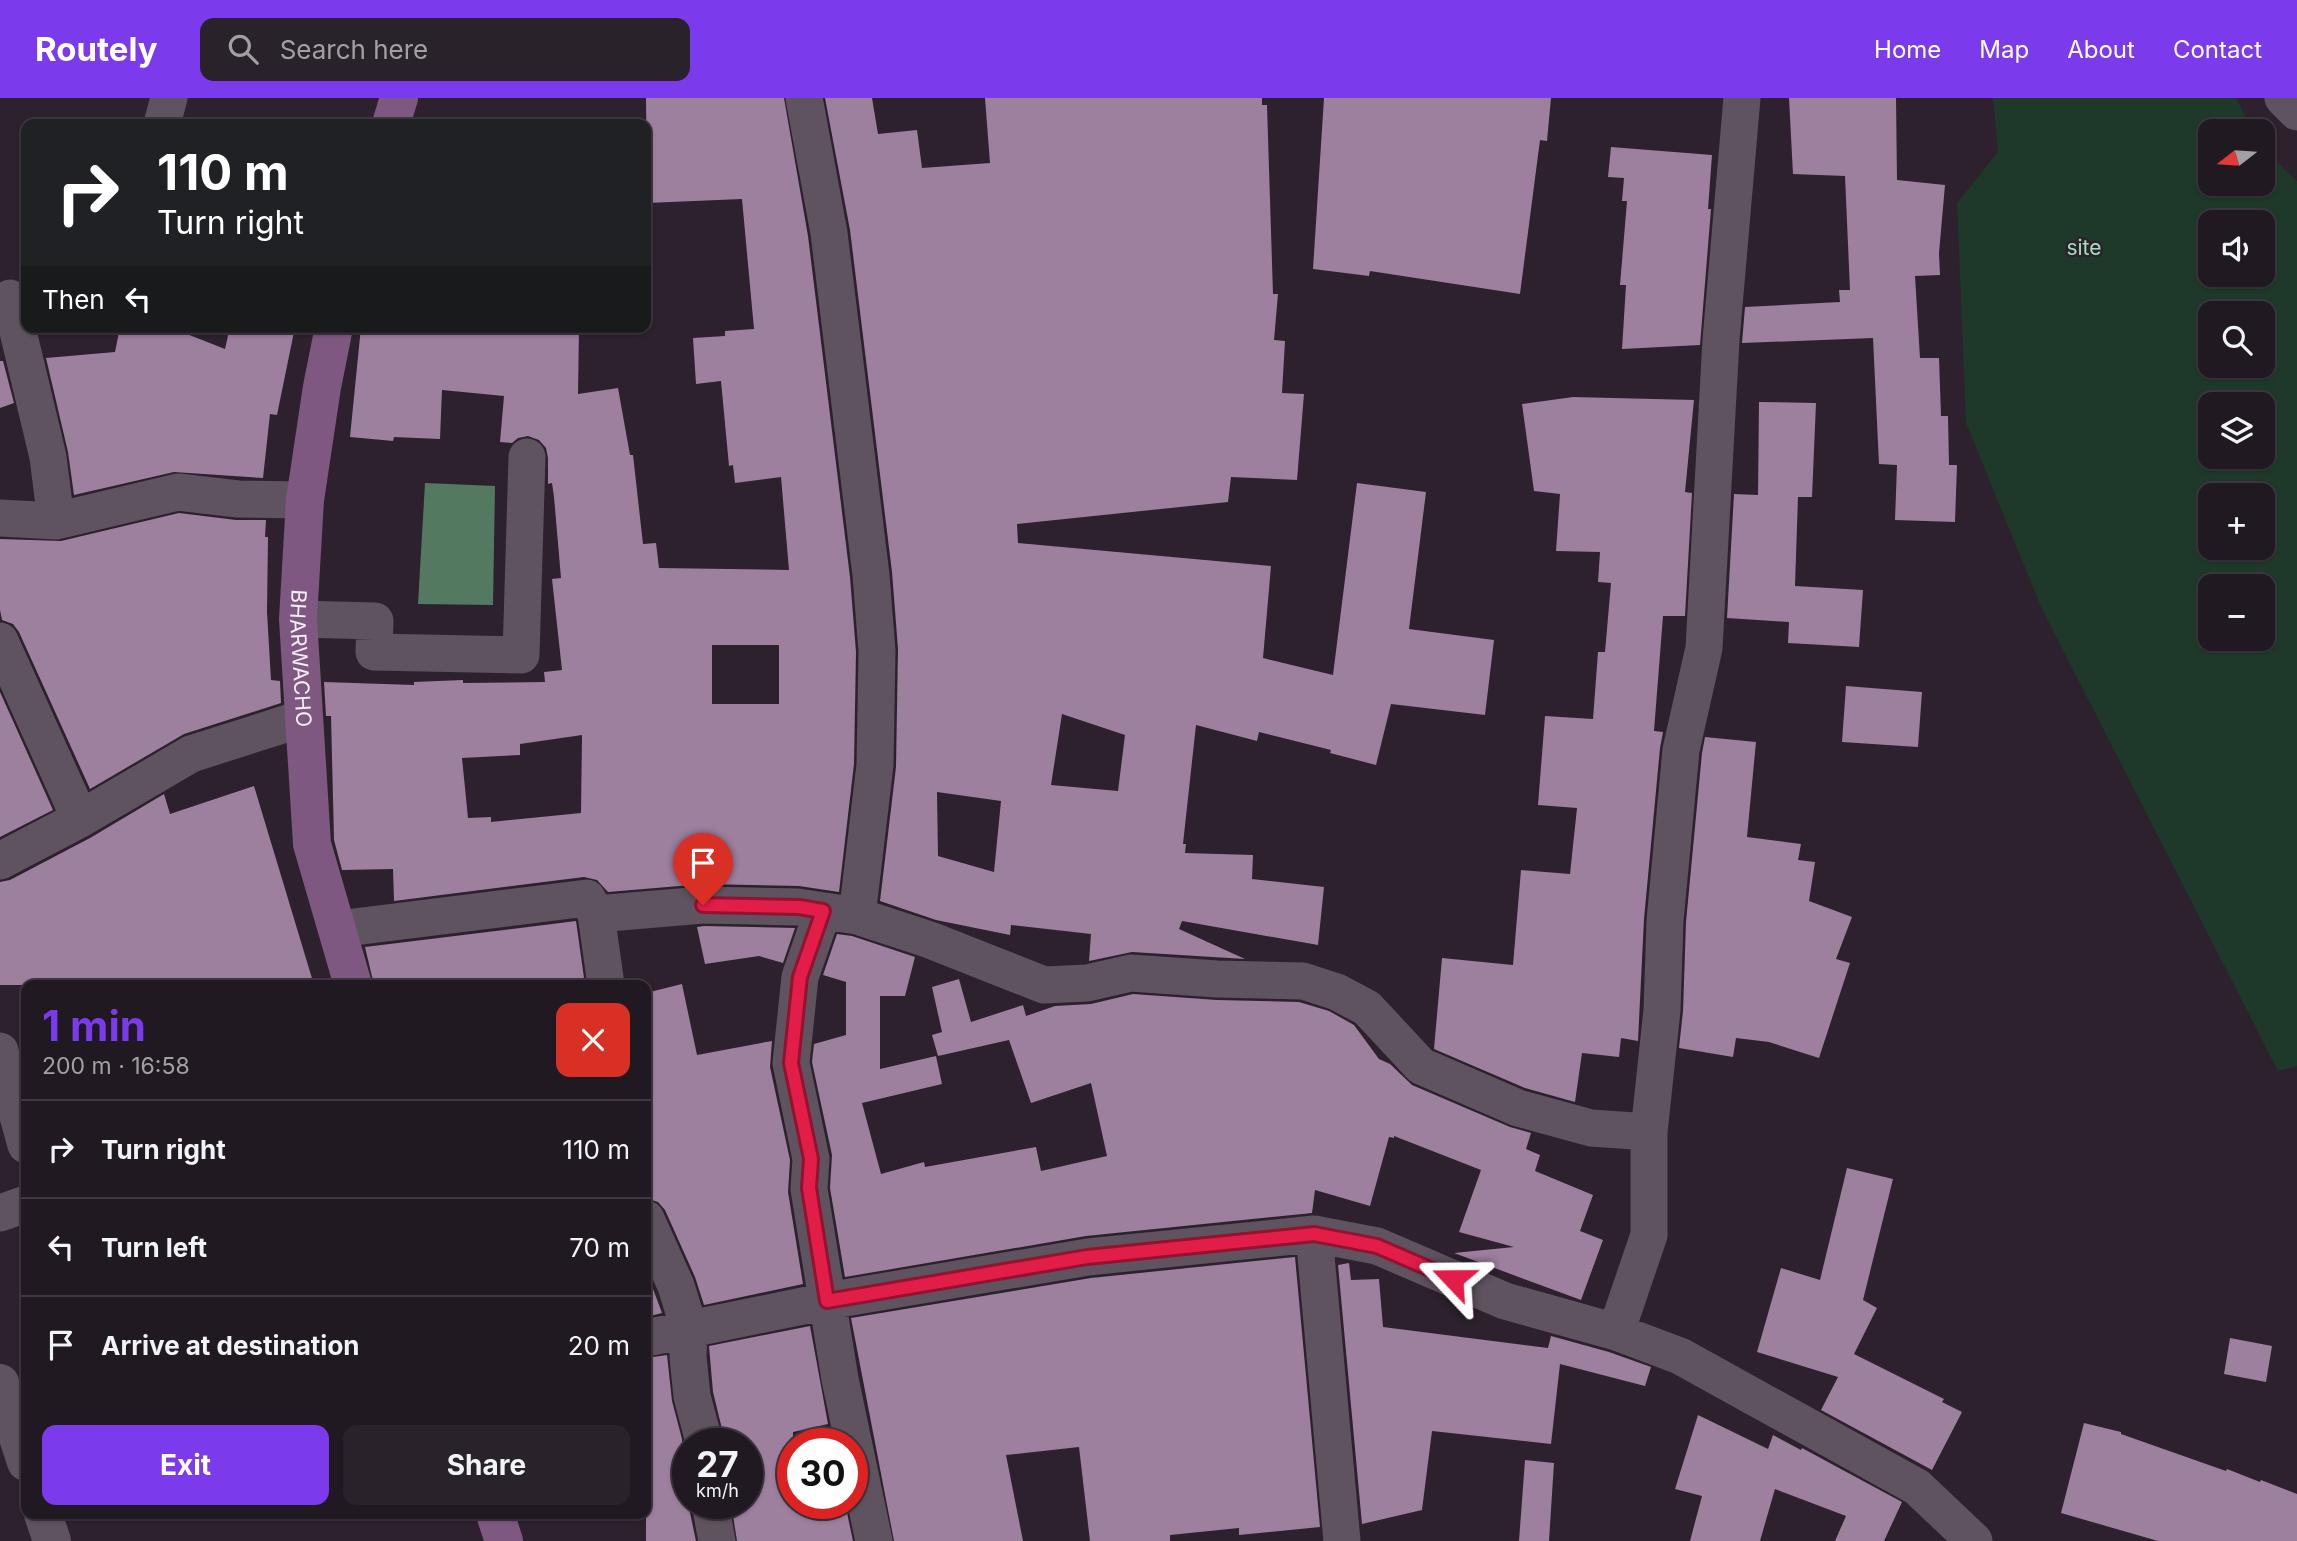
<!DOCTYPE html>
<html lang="en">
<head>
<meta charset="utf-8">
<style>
  :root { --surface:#211922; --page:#29222a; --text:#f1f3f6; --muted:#a2a0a5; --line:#3e3840; --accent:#7c3aed }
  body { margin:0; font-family:Inter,sans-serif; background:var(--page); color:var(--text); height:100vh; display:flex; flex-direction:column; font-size:26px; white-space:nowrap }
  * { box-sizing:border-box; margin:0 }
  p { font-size:23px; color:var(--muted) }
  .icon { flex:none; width:38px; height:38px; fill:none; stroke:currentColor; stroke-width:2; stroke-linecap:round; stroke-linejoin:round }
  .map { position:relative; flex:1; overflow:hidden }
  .sheet { position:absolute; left:21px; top:882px; width:630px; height:539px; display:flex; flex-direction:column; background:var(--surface); border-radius:14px; box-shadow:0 2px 5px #0004,0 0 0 2px var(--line) }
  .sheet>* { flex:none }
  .banner { position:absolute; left:21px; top:21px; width:630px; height:214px; border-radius:14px; box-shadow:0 2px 5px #0004,0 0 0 2px var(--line); background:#202124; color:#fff; overflow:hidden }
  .needle { width:46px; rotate:253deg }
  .buttons { position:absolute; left:2198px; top:21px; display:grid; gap:14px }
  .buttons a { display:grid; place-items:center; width:77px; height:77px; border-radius:14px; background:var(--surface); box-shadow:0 2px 5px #0004,0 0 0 2px var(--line); font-size:35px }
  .speed { position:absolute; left:672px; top:1330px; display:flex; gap:14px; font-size:35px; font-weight:700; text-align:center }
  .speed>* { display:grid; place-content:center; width:91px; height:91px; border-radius:50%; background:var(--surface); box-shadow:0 2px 5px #0004,0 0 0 2px var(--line); line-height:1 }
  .speed small { font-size:18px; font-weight:400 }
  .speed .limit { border:10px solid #d22; background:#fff; color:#111 }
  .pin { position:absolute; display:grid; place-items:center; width:60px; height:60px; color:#fff; margin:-72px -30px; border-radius:50% 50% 50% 0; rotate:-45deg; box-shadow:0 0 7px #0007 }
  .pin .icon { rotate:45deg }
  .me { position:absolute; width:77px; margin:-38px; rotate:293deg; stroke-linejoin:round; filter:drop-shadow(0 0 5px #0008) }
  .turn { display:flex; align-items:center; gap:24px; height:147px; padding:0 21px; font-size:32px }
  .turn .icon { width:91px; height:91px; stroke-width:2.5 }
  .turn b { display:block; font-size:49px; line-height:60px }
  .then { display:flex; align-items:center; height:66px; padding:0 21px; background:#0003; gap:14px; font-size:26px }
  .round { display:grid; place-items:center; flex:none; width:74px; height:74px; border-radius:14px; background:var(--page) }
  .headline { display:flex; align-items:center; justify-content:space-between; height:119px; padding:0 21px }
  h1 { font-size:42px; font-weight:700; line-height:52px; color:var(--accent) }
  .cta { display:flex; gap:14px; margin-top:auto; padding:14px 21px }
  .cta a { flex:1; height:80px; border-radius:14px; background:var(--accent); color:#fff; font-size:28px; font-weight:700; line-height:80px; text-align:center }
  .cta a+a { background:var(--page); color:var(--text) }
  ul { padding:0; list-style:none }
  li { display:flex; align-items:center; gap:21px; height:98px; padding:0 21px; border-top:2px solid var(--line) }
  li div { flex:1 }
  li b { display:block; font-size:26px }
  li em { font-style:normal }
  header { display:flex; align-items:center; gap:42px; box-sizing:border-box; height:98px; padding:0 35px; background:var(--accent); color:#fff }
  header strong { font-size:33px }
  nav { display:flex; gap:38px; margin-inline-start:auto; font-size:24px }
  .search { width:490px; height:63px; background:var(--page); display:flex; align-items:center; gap:18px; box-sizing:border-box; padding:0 24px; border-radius:14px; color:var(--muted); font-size:26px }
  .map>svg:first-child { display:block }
  .green { fill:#1e3929; fill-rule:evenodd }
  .water { fill:#537961 }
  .building { fill:#9d7f9e; fill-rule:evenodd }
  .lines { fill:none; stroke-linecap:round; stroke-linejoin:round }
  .minor { stroke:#605360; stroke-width:37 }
  .tertiary { stroke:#605360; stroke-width:38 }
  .secondary { stroke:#7e5880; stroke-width:38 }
  .route-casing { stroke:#92132f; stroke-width:18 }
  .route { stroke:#e11d48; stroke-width:12 }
  .labels { text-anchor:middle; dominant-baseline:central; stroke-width:5; stroke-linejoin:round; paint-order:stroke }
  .park-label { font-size:21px; fill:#a0e0b8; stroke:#2c212d }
  .street-label { font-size:21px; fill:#f6eef6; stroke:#2c212d }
</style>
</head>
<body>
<header>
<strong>Routely</strong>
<div class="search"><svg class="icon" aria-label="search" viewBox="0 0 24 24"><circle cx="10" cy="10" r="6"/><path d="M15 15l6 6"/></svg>Search here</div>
<nav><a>Home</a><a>Map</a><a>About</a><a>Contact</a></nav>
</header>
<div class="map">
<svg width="2297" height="1443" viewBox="0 0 2297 1443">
  <rect width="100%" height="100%" fill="#2c212d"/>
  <path class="green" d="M1993,0H2236L2253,33H2210V86H2263V51L2297,83V968L2278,973L2041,509L1966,325L1957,105L1998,54ZM2263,124V177H2210V124ZM2263,215V268H2210V215ZM2210,306H2263V359H2210ZM2263,397V450H2210V397ZM2263,488V541H2210V488Z"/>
  <path class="water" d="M425,385L495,388L493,507L418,506Z"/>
  <path class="building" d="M646,0H784L808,138L850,479L856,554L854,666L839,794L799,788L703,786L608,794L597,782L584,779L394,803L393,771L342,772L334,742L331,618H326L324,584L414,587V584L463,582V585L545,584L544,574L562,572L552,481L561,480L554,399L552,385L548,386V360L546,350L539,342L528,338L518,340L512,345L500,344L504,298L442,292L440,341L394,339L393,343L350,339L361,229H579L578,296L618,290L630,357H633L643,446L656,445L659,470L789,472L781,379L735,385L733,367L729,368L721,283L696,286L693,240L725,238V233L754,231L742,101L647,105ZM712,547H779V606H712ZM582,637L581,715L491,724V719L468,720L462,660L520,657V646Z
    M825,0H872L878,36L917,32L922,70L990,65L985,0H1262V7H1267L1273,196H1278L1274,242L1285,243L1282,295L1304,296L1297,382L1231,379L1228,404L1017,426L1018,445L1271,468L1263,560L1333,577L1357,385L1426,394L1409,531L1494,542L1485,617L1391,606L1376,667L1330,655L1331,652L1259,634L1257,643L1196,627L1183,746H1186L1185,755L1253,757L1252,781L1324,789L1318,847L1182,823L1179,831L1245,861L1132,854L1089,863L1091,836L1011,827L1010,837L936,822L880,803L896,669L898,551L892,474L850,132ZM1062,616L1125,637L1118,693L1051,687ZM937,694L1001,703L994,774L938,758Z
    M1324,0H1551L1547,43L1540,42L1520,196L1370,173L1369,178L1313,171Z
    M1789,0H1896L1897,82L1945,87L1939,155L1940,177L1915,178L1920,260H1939L1941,318H1948L1949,367H1957L1955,424L1895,422L1897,367L1879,366L1873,240L1742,245L1745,209L1840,204L1839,192H1850L1845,78L1793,76Z
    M1611,49L1712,57L1708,111H1711L1700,247L1622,251L1626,187H1620L1627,103H1622L1624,80L1608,79Z
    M120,229H169L225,251L230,229H295L277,317L270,316L263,380L174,374L74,397L68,354L46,260L115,254Z
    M0,263H3L14,305L0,310Z
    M1573,299L1694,302L1685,394L1692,395L1685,518H1663L1654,633L1663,634L1660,650L1644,821L1638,943L1621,940L1619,959L1582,955L1575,1004L1525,990L1434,951L1442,860L1513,867L1521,772L1570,776L1577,710L1538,707L1545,618L1593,621L1598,554H1605L1611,485L1598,484L1600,454L1556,453L1560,396L1534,393L1522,306Z
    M1759,304L1816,305L1812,399H1798L1795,488L1863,492L1859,549L1788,545L1789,524L1727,520L1734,396L1758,397Z
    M179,415L236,422H266L265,439H268L267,514L271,582L280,583L281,605L184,636L90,691L19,534L13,526L2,522L0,512V441L61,443Z
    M1846,588L1922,594L1918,649L1842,644Z
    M0,594L53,712L0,739Z
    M1705,639L1756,644L1747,739L1801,746L1798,762L1815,764L1809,803L1852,819L1836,861L1850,865L1819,960L1769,944L1736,940L1733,959L1679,950L1683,913L1686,824L1702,655Z
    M254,688L314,887H0V784L10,782L90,740L164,696L170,716Z
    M576,823L585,887H374L365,849Z
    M697,829L704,828L795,830L783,865L759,858L705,866Z
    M837,836L852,838L915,859L905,898H880V971L936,958L942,986L862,1005L881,1076L924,1064L925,1069L1036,1049L1041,1073L1107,1058L1091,985L1031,1005L1009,942L938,958L932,937L942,934L932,889L959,881L971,924L1023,907L1026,918L1055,908L1091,906L1133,896L1217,902L1299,904L1329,913L1354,927L1379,961L1390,966L1412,987L1510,1029L1531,1035L1526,1051L1540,1057L1535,1073L1593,1097L1580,1133L1603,1142L1581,1202L1454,1155L1514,1149L1459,1134L1481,1072L1394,1038V1040L1389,1039L1370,1108L1315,1092L1312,1115L1086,1138L845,1179L830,1090L832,1057L812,964L814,946L846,937V884L823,877Z
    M682,886L697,957L772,943L770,969L790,1062L788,1094L803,1186L704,1207L695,1179L665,1112L658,1104L646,1100V895Z
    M1847,1070L1893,1081L1863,1202L1877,1210L1854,1256L1944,1301L1942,1304L1962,1314L1932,1372L1821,1312L1838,1279L1757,1254L1781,1170L1820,1182Z
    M1295,1159L1320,1429L1239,1437V1430L1170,1437V1443H1090L1079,1349L1006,1357L1023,1443H894L851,1220L1091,1180Z
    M1349,1165L1351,1182L1379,1181L1383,1229L1548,1250L1551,1238L1609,1254L1651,1269L1645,1288L1560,1266L1551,1346L1432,1333L1422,1412L1362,1426L1338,1167Z
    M646,1172L662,1215L646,1219Z
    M810,1228L828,1326L793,1334V1405H845L853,1443H737L731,1405H747V1346H723V1335L713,1294L709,1248Z
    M2230,1240L2272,1248L2266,1284L2224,1276Z
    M667,1257L672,1303L682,1341V1353L688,1361V1405L696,1443H646V1260Z
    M1698,1317L1768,1351L1773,1337L1801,1352L1802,1350L1902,1404L1884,1443H1835L1846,1418L1775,1391L1760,1443H1690L1702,1398L1675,1391Z
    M2084,1325L2121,1334V1336L2226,1373L2227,1371L2260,1384L2261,1382L2297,1396V1443H2158L2061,1415Z
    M1525,1362L1554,1365L1549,1443H1519Z"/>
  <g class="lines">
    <path class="minor" d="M2283,0L2297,14
      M162,26L169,0
      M10,200L48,359L56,423
      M0,420L56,423L178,394L238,401L305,402
      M298,521L375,523L374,554L521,557L527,359
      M0,543L80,721
      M0,763L80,721L191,656L304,620
      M823,813L800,879L791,965L811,1061L809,1091L840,1281L874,1443
      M596,816L606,887
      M857,818L930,842L1044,887L1087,885L1131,875L1217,881L1303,883L1337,894L1367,910L1421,968L1518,1010L1591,1030L1649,1034
      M338,831L587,800L596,816L703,807L798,809L857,818L875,667L877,553L871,477L829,135L804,0
      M0,953L26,1047
      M0,1115L26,1106
      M646,1121L676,1188L689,1230L688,1259L692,1298L703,1340L702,1346
      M1314,1136L1342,1443
      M1616,1234L1649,1137V1034L1662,912L1665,823L1681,652L1704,550L1721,242L1742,0
      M646,1240L827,1203L1088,1159L1314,1136L1377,1148L1505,1203L1616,1234L1680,1258L1917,1389L1974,1443
      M710,1405L717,1443"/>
    <path class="tertiary" d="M0,1285L26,1364
      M43,1416L52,1443"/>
    <g class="secondary">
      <path d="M391,26L399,0"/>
      <path id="s1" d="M334,229L322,289L305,402L298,521L312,746L353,887"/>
      <path d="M495,1416L504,1443"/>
    </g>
  </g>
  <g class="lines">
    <g class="route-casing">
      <path id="route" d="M703,807L799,809L823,813L800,879L791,965L811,1061L809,1090L827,1203L1087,1159L1314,1136L1377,1148L1453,1181"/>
    </g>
    <use href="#route" class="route"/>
  </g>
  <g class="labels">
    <g class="park-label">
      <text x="2084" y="149">site</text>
    </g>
    <g class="street-label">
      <text stroke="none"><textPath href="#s1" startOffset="334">BHARWACHO</textPath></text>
    </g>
  </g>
</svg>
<div class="buttons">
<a><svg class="needle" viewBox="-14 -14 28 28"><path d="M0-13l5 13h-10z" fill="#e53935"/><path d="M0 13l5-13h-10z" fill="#a2a0a5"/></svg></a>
<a><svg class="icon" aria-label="sound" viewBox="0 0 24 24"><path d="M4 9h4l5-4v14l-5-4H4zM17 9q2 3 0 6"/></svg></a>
<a><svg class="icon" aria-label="search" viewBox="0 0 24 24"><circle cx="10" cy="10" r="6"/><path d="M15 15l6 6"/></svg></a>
<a><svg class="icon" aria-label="layers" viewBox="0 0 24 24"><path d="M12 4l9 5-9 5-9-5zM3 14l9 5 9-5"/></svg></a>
<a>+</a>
<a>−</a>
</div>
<div class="speed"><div>27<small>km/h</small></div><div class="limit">30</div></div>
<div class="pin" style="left:703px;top:807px;background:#d93025"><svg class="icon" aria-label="arrive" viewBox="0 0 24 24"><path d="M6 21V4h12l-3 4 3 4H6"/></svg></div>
<svg class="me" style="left:1453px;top:1181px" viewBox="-20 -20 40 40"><path d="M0-17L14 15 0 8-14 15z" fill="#e11d48" stroke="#fff" stroke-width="4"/></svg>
<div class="banner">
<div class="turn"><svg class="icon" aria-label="right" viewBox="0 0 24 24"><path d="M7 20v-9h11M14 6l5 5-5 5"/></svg><div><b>110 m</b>Turn right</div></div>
<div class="then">Then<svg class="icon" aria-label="left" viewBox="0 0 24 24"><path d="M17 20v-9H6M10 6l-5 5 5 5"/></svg></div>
</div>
<section class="sheet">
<div class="headline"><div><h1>1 min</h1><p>200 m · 16:58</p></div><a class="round" style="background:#d93025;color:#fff"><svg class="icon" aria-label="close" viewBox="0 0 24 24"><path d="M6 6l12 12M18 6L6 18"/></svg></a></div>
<ul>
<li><svg class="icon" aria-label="right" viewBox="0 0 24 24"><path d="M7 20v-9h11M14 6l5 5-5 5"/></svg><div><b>Turn right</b></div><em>110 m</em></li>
<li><svg class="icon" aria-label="left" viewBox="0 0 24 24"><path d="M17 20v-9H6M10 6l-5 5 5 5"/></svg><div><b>Turn left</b></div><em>70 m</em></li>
<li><svg class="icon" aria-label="arrive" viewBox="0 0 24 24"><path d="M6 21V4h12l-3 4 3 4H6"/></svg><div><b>Arrive at destination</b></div><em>20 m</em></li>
</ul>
<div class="cta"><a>Exit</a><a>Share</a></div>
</section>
</div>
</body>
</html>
